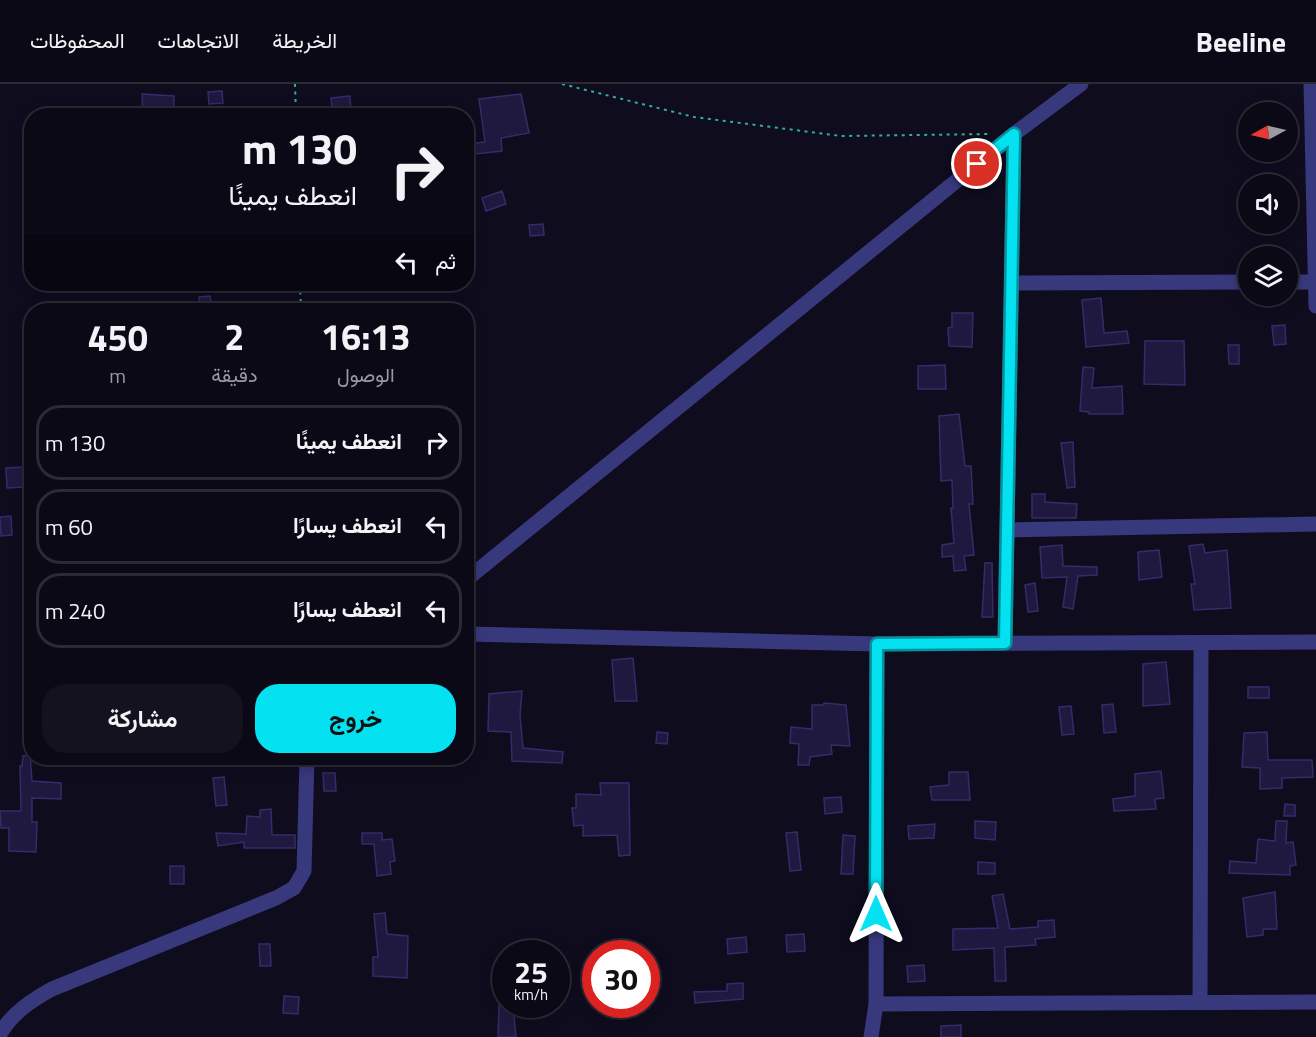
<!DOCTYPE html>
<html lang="ar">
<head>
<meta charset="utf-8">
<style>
  :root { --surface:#0b0916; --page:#14121f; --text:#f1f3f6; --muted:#9a9aa1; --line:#2b2a35; --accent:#04e2f1 }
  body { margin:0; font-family:"Titillium Web",Vazirmatn,sans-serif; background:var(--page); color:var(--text); direction:rtl; height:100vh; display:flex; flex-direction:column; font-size:22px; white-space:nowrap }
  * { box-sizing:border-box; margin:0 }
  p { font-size:20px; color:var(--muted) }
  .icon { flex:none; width:33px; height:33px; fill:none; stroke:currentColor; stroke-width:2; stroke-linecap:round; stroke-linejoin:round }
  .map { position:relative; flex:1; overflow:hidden; direction:ltr }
  .drawer { position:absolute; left:24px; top:219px; width:450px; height:462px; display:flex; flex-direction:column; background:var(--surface); border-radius:24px; box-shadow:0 3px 15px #0003,0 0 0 2px var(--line); direction:rtl }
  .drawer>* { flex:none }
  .top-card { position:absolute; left:24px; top:24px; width:450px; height:183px; border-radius:24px; box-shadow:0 3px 15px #0003,0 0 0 2px var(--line); direction:rtl; background:#0b0916; color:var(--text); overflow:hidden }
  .needle { width:39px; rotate:262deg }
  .controls { position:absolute; left:1238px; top:18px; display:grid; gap:12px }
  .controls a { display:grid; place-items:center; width:60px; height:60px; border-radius:50%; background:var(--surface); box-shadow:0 3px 15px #0003,0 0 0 2px var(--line); font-size:30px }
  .speed { position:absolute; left:492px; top:856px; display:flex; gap:12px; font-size:30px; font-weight:700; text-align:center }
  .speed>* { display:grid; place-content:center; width:78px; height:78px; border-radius:50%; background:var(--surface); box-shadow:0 3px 15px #0003,0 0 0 2px var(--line); line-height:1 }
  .speed small { font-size:15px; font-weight:400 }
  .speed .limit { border:9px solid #d22; background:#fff; color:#111 }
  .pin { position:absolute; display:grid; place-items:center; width:51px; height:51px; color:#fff; margin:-26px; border:3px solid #fff; border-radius:50%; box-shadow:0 2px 6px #0007 }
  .me { position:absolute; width:66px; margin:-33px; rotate:0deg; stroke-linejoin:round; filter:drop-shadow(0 0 4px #0008) }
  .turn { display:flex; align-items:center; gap:21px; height:126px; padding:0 18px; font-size:27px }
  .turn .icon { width:78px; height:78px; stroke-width:2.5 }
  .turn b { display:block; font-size:42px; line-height:51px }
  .then { display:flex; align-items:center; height:57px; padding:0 18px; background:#0003; gap:12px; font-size:22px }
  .eta { display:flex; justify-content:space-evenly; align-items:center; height:102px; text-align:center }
  .eta b { font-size:36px; font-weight:700; line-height:42px }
  .cta { display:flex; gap:12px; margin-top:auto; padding:12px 18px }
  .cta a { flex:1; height:69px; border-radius:24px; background:var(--accent); color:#111; font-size:24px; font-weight:700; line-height:69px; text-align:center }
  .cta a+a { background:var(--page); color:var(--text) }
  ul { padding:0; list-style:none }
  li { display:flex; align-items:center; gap:18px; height:75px; margin:0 12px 9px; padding:0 6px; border:3px solid var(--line); border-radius:24px }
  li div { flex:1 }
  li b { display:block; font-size:22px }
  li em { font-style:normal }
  header { display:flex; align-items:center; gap:36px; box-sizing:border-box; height:84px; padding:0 30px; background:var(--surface); border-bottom:2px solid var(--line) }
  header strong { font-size:28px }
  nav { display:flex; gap:33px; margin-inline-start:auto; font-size:21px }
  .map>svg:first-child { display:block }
  .building { fill:#1f193f; stroke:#352b6b; stroke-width:1.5 }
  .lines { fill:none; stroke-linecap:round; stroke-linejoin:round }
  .path { stroke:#2faea2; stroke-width:2; stroke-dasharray:3 4.5; stroke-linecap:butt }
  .minor { stroke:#38387d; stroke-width:15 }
  .route-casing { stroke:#03939d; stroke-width:15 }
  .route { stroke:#04e2f1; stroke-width:10 }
</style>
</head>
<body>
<header>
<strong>Beeline</strong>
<nav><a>الخريطة</a><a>الاتجاهات</a><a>المحفوظات</a></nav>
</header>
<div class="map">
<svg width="1316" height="953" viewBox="0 0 1316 953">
  <rect width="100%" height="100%" fill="#0f0c1e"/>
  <path class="building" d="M222,7L223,19L209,20L208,8Z
    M142,10L174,12V31L143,32Z
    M521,10L529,49L501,54L502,67L466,71V60L485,58L479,15Z
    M350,12L351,30L333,32L331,14Z
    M502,107L506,120L486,127L482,114Z
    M543,140L544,151L530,152L529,141Z
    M210,212L212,226H200L199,213Z
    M1101,214L1104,249L1127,247L1129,259L1086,263L1082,216Z
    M952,229H973L972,263L949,262L948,244L952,243Z
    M1285,241L1286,260L1274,261L1272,242Z
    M1145,257H1184L1185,301L1144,300Z
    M1228,261H1239V280H1229Z
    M945,281L946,305H918V282Z
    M1083,283L1094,284L1092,304L1122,302L1123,330H1089V328L1080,327Z
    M959,330L965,382H971L973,420H969L974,471L964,472L966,486L954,487L953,472L942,473V461L954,459L951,424H953L952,396L941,397L939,332Z
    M1073,358L1075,403L1067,404L1061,359Z
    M25,383L26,403L7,404L6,384Z
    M1032,410H1045V418L1077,420L1076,434H1032Z
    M11,432L12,451L1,452L0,433Z
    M1203,460L1205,469L1227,466L1231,524L1194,526L1191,500H1195L1189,462Z
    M1062,461L1063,482L1097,483V491L1078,492L1073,525L1063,523L1067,493L1042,494L1040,463Z
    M1159,466L1162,493L1139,496L1138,468Z
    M985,479H992L993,533H982Z
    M1035,499L1038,527L1028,528L1025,501Z
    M633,574L637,617H615L612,576Z
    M1166,578L1170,620L1143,622V580Z
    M1248,603H1269V614H1248Z
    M522,607L520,631L523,664L563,668L562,679L512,677L511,648L488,647L489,610Z
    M824,619L846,621L850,662L831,661L832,670L810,673L809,681H798L799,660L790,659L791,643L812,645V621H823Z
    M1113,620L1116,648L1104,649L1102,621Z
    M1071,622L1074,650L1062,651L1059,623Z
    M657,648L668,649L667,660L656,659Z
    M1267,648L1268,676H1312L1313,693L1282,694V704L1260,705V684L1242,683L1244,649Z
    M30,671L32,697L61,699V715L32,714V738H37L36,768L9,767V744H1L0,727H21L20,682H22L23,672Z
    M1161,687L1164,714L1155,715L1156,725L1114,727L1113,715L1135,712V690Z
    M949,688H968L970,716H932L930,703L949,701Z
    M323,689H335L336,707H324Z
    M224,693L227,721L216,722L213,694Z
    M600,699H629L630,771L619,772L617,751L583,752V741L574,742L572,724H576V710L601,711Z
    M841,713L842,728L825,730L824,714Z
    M1285,720L1295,721V732H1284Z
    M271,725L272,751H295V764H244V758L218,762L216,749L246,750L247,732L260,733V726Z
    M975,737L996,738L995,756L975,754Z
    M1276,737H1287L1286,759L1293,758L1296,781L1290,782V791L1229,789L1230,777L1256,779L1258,755L1275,757Z
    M935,740L934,754L909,755L908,742Z
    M797,748L801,786L790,787L786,749Z
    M362,749H382V756L392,755L395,777L390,778L391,790L377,792L374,760H362Z
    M843,751L855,752L853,790H841Z
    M978,778L995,779V790H978Z
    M170,782H184V800H170Z
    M1275,808L1277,845H1263V851L1247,853L1243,814Z
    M1003,810L1010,845L1038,843V837L1054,836L1055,853L1035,855L1036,861L1005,863L1006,897H995L994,864L953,866V845L998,844L992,812Z
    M385,829L387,850L408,852L407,894L373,892V873H378L374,830Z
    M804,850L805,867L787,868L786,851Z
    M746,853L747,868L728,870L727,855Z
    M259,860H270L271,882H260Z
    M924,881L925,897L908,898L907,882Z
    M743,899V915L695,919L694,908L727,907V900Z
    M284,912L299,913L298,930L283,929Z
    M499,921H513L516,953H498Z
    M961,941V953H941V942Z"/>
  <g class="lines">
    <path class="path" d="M295,0L296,32
      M562,0L694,33L841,52L990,50
      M300,200L301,226"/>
    <path class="minor" d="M1311,0L1316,222
      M1287,198H1316
      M1011,199L1248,198
      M1007,446L1316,440
      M466,496L1014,50L1081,0
      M466,550L877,560L1316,558
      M1005,559L1014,50
      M1200,918L1201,559
      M876,920L1316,918
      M0,950C12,929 32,916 52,905L276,814L294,804L304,787L307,674
      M871,953L876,920L877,560"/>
  </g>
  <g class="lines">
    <g class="route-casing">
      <path id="route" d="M876,830L877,560L1005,559L1014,50L977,80"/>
    </g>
    <use href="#route" class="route"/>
  </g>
</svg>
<div class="controls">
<a><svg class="needle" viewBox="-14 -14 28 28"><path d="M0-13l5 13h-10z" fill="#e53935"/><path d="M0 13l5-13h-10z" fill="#9a9aa1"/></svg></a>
<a><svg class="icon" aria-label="sound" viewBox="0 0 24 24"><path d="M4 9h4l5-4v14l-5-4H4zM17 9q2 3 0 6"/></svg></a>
<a><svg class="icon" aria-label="layers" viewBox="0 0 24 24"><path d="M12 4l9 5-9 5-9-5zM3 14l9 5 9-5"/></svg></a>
</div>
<div class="speed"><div>25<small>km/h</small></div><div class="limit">30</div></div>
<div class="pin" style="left:977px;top:80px;background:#d93025"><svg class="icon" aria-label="arrive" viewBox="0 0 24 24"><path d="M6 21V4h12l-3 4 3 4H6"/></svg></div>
<svg class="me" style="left:876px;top:830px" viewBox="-20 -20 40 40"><path d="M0-17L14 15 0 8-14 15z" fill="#04e2f1" stroke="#fff" stroke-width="4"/></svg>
<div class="top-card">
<div class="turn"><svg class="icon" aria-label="right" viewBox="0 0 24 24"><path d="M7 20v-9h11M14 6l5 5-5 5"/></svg><div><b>130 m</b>انعطف يمينًا</div></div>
<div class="then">ثم<svg class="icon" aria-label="left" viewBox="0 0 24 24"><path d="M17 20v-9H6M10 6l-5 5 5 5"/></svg></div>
</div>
<section class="drawer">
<div class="eta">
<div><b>16:13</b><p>الوصول</p></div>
<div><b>2</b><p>دقيقة</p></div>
<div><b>450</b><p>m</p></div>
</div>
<ul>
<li><svg class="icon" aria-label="right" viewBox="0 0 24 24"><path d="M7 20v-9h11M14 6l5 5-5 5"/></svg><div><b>انعطف يمينًا</b></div><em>130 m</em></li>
<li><svg class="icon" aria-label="left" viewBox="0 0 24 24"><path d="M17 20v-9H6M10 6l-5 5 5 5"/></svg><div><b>انعطف يسارًا</b></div><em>60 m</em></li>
<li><svg class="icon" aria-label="left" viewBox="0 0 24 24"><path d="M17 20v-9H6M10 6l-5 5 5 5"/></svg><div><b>انعطف يسارًا</b></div><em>240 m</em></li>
</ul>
<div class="cta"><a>خروج</a><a>مشاركة</a></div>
</section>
</div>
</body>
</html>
